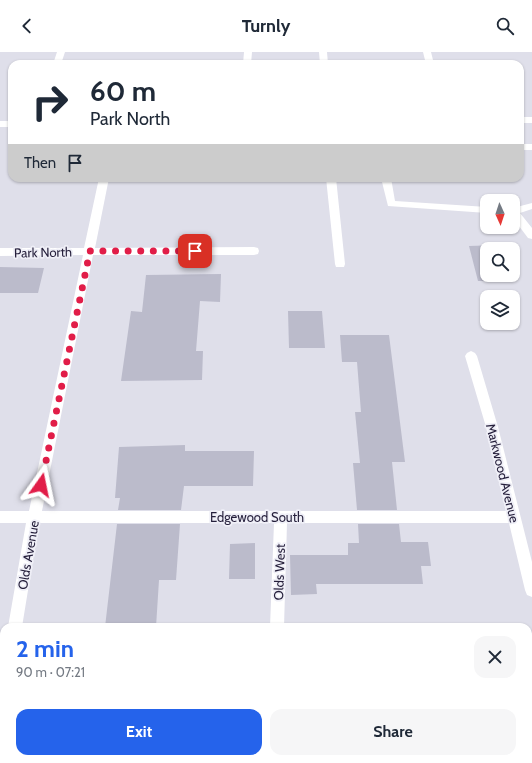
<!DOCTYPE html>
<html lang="en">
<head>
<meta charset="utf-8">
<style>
  :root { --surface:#fff; --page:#f6f6f7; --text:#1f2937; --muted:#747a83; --accent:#2563eb }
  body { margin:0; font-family:Cabin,sans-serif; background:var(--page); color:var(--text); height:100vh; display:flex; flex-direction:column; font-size:15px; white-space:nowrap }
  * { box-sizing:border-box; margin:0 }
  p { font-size:13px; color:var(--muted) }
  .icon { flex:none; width:22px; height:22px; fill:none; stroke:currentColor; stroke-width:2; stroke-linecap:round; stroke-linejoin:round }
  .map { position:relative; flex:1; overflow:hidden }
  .sheet { position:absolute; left:0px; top:571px; width:532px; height:140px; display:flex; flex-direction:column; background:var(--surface); border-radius:12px 12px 0 0; box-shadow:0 1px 3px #0004 }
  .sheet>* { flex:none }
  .banner { position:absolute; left:8px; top:8px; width:516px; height:122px; border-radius:12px; box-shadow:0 1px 3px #0004; background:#fff; color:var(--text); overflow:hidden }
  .needle { width:26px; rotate:177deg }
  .fabs { position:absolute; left:480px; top:142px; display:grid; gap:8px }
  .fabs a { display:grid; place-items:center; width:40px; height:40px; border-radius:8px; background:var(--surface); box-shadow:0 1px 3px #0004; font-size:20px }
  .pin { position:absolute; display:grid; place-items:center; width:34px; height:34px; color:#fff; margin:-17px; border-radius:8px; box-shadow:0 2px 6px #0006 }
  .me { position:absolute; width:44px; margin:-22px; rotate:12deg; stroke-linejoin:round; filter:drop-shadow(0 0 3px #0008) }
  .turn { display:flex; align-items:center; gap:14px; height:84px; padding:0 16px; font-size:18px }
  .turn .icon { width:52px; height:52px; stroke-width:2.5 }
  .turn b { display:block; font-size:28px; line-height:34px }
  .then { display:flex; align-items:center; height:38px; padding:0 16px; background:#0003; gap:8px; font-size:15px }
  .round { display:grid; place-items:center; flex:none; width:42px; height:42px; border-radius:12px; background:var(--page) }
  .overview { display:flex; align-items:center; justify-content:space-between; height:68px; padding:0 16px }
  h1 { font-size:24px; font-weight:700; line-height:30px; color:var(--accent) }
  .cta { display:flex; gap:8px; margin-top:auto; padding:8px 16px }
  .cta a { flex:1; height:46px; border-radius:12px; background:var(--accent); color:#fff; font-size:16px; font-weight:700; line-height:46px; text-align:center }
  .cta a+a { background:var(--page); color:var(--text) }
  header { display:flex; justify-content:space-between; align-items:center; height:52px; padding:0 16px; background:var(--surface); font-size:18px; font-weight:700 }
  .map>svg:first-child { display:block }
  .building { fill:#bbbbcb }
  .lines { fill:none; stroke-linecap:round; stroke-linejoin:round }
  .minor { fill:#fff; fill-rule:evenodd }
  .route { stroke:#e11d48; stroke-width:7; stroke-dasharray:0 12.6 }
  .labels { text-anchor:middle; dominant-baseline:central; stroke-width:3.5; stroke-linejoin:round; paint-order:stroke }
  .street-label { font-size:13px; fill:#251f3b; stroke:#efeff7 }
</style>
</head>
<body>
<header><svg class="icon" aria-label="back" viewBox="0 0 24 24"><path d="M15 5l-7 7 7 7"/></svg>Turnly<svg class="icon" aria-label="search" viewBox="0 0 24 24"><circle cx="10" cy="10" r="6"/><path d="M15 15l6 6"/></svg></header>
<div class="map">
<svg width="532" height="711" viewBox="0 0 532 711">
  <rect width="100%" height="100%" fill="#dfdfea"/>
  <path class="building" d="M499,193L501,197H487V223H509L510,229H478L469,194Z
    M0,215L44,216L38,241H0Z
    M221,222L220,250L200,249L196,299H203L202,328L121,329L131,259L142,260L146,223Z
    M288,259H322L325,296H289Z
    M340,283H389L405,410H392L397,458H357L353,411H360L355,360H361L357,310H342Z
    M185,393V399H254L253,434H184L181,458H118L120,446H115L119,395Z
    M117,472H180L176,528H159L156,575H105Z
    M358,472H399L401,490H428L431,514H421L423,532H316L317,542L291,543L290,503H348V491H359Z
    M255,491V527H229L230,492Z"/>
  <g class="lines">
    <path class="minor" d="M57,0H65L61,12H53Z
      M244,0H252L251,12H243Z
      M319,0H327L328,12H320Z
      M423,0H431L434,12H426Z
      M520,65H532V71H520Z
      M0,69H12V75H0Z
      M520,92H532V98H520Z
      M99,126H109L95,196L254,195L258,196L259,199L258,202L254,203H93L42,459H506L486,375L465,304L467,301L471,299L475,301L477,304L498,375L532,510V545L527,543L525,538L509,471H287L284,575H270L274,471H39L22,575H8L26,471H0V459H29L83,203L0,204V196H84Z
      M326,126H336L345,212L344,215H336L335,212Z
      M381,126H391L395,149L487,155V161L388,154Z
      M532,151V157L520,161L532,176V187L528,186L513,166V156Z
      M4,629V665L0,667V631Z
      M269,707H285V711H269Z"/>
  </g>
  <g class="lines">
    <path class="route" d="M41,433L90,199H195"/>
  </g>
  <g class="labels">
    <g class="street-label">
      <text transform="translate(43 200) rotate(-1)">Park North</text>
      <text transform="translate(503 421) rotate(76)">Markwood Avenue</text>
      <text x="257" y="465">Edgewood South</text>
      <text transform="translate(28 503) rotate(-80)">Olds Avenue</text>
      <text transform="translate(279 520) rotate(-88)">Olds West</text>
    </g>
  </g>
</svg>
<div class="fabs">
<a><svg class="needle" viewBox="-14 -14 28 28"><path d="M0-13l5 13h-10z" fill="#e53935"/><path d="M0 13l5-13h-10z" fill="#747a83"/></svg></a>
<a><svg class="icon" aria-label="search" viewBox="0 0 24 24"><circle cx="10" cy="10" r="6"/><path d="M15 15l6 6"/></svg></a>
<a><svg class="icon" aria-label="layers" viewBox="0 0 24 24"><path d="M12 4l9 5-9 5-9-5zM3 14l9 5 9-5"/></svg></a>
</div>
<div class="pin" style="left:195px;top:199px;background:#d93025"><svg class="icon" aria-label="arrive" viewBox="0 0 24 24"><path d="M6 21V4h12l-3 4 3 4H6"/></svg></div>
<svg class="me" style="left:41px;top:433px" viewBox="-20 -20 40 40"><path d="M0-17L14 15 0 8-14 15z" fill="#e11d48" stroke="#fff" stroke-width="4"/></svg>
<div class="banner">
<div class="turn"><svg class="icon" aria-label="right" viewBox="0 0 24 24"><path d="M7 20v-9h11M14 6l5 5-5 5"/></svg><div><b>60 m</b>Park North</div></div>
<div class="then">Then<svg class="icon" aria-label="arrive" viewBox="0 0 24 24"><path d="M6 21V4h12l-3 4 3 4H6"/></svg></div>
</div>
<section class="sheet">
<div class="overview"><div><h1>2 min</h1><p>90 m · 07:21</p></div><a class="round"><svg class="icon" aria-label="close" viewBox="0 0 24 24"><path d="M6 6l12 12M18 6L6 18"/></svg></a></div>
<div class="cta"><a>Exit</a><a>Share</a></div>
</section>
</div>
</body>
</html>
